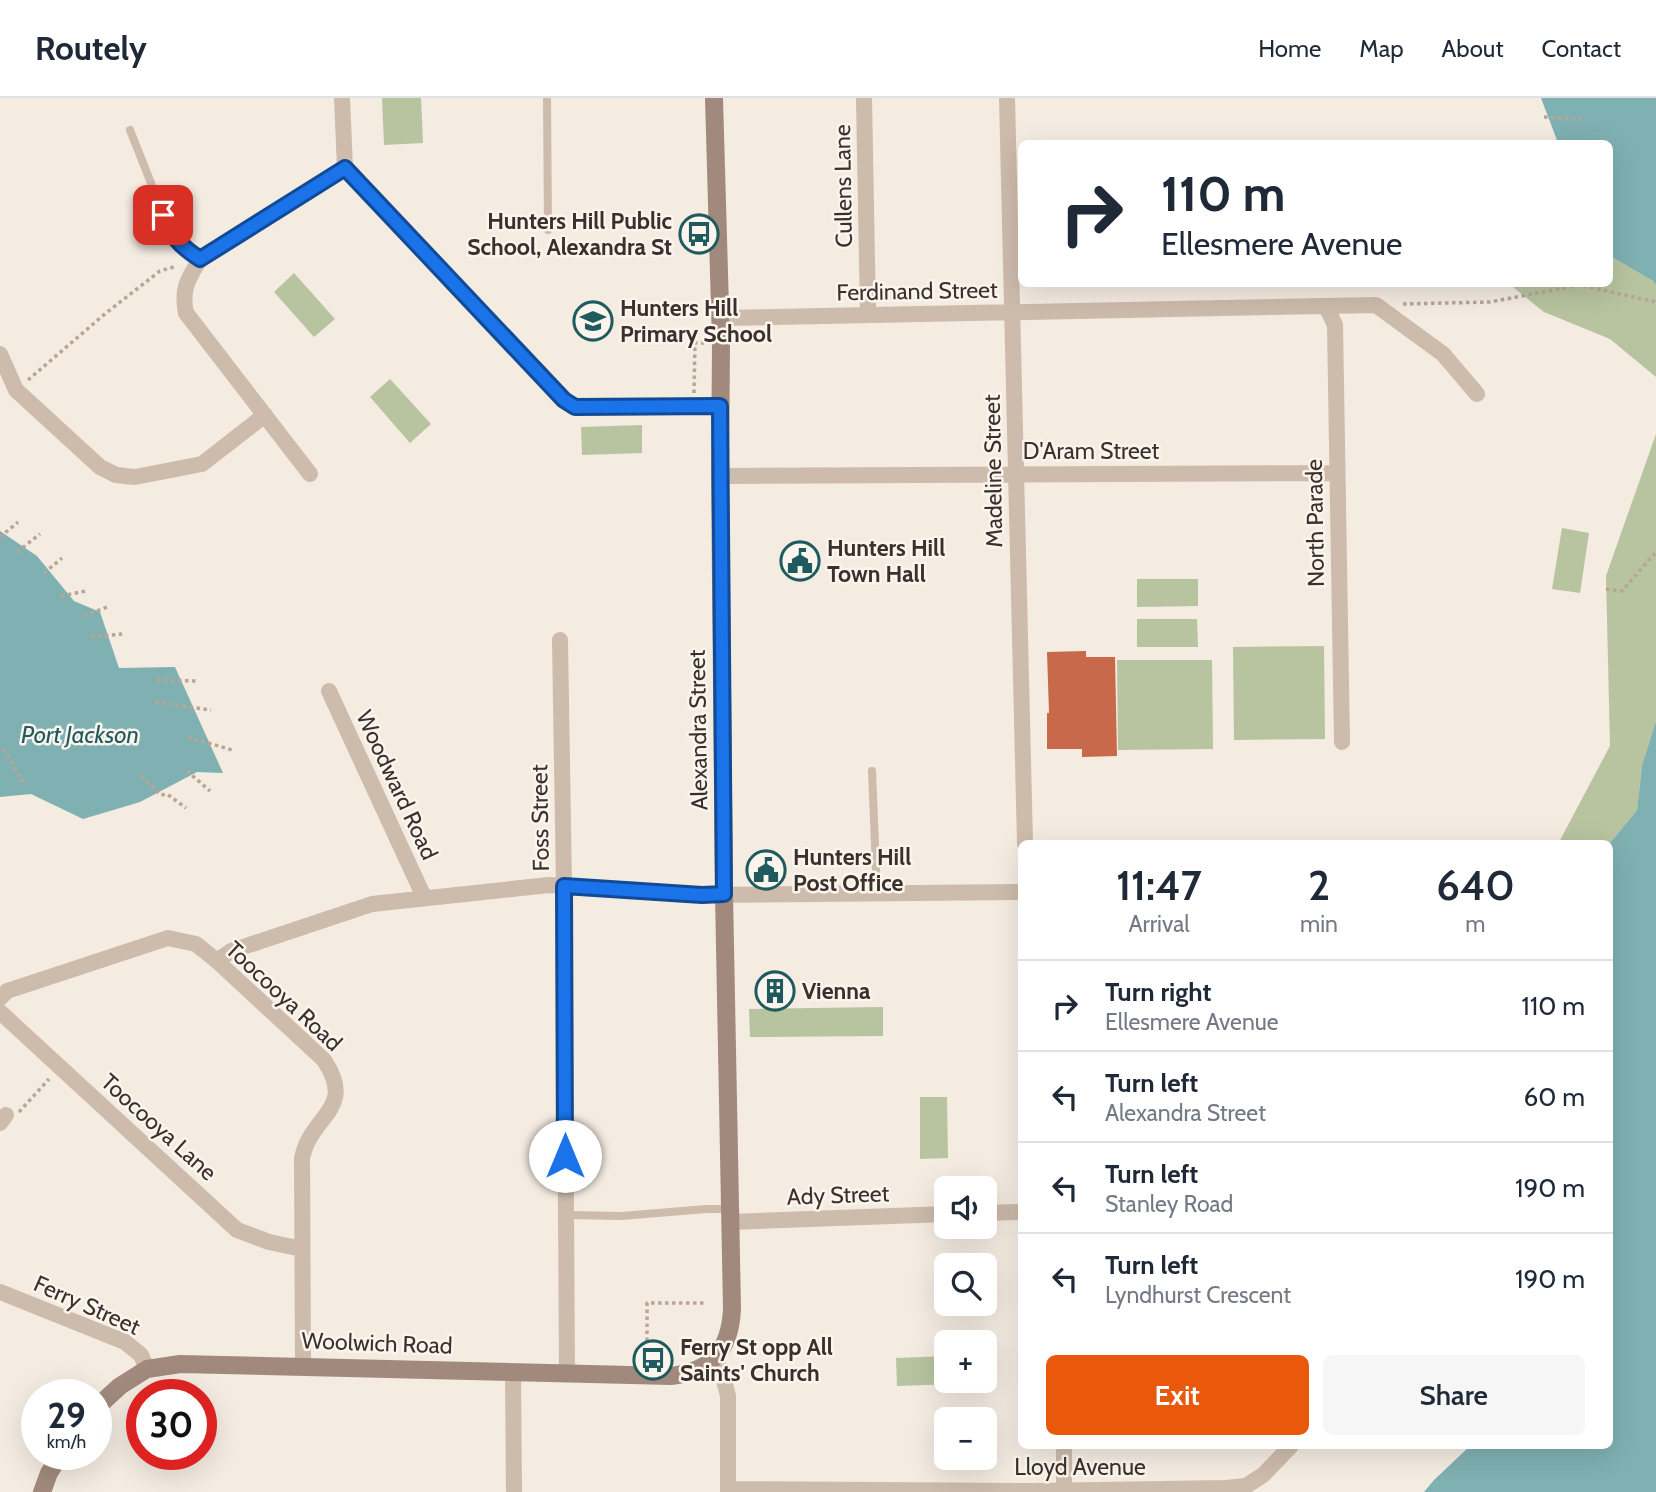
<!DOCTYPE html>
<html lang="en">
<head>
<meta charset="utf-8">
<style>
  :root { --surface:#fff; --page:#f6f6f7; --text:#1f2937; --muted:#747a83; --line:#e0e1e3; --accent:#ea580c }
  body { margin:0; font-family:Cabin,sans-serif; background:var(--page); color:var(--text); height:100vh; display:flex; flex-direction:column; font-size:26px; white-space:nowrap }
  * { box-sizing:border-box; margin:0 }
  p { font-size:23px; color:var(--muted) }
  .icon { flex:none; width:38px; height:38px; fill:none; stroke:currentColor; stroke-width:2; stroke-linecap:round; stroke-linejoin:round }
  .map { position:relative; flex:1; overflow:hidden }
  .panel { position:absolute; left:1018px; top:742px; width:595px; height:609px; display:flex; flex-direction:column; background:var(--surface); border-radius:10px; box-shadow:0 7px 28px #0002 }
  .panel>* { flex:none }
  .guide { position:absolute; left:1018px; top:42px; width:595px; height:147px; border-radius:10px; box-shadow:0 7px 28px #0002; background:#fff; color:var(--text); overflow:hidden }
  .fabs { position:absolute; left:934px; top:1078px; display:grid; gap:14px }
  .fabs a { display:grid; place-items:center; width:63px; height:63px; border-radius:10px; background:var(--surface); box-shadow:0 7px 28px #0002; font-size:35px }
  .speed { position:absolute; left:21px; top:1281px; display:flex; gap:14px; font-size:35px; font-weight:700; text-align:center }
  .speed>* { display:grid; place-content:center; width:91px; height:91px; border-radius:50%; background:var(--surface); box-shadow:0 7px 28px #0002; line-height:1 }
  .speed small { font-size:18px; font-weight:400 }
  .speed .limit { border:10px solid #d22; background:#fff; color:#111 }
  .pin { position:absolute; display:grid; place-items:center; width:60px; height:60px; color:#fff; margin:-30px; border-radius:14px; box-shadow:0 4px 10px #0006 }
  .me { position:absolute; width:77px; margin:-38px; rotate:0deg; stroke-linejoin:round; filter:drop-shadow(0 0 5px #0008) }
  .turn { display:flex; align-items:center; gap:24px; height:147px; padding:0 28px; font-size:32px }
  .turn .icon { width:91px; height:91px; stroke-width:2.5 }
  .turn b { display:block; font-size:49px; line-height:60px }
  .eta { display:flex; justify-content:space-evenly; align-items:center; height:119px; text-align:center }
  .eta b { font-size:42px; font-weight:600; line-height:49px }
  .action { display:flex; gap:14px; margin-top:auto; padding:14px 28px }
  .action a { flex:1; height:80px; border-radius:10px; background:var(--accent); color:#fff; font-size:28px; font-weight:600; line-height:80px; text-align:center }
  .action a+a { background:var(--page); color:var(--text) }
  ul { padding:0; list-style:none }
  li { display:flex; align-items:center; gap:21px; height:91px; padding:0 28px; border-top:2px solid var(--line) }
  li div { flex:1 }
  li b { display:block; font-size:26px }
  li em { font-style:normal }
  header { display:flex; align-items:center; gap:42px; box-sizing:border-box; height:98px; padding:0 35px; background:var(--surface); border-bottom:2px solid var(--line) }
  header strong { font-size:33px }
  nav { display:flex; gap:38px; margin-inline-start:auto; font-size:24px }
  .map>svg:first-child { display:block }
  .green { fill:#b8c4a0 }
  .water { fill:#7fb0b2 }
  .building { fill:#c8694b }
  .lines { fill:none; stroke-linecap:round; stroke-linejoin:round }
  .path { stroke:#b9a596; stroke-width:3.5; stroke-dasharray:3.5 3.5; stroke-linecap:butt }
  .lane { stroke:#cdbbac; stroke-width:8 }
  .street { stroke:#cdbbac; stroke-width:16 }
  .secondary { stroke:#a18a7d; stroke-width:18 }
  .route-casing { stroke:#114b97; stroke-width:18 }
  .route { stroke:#1a73e8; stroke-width:12 }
  .labels { text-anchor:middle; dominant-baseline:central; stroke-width:5; stroke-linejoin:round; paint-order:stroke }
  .street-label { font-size:23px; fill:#3b302b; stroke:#fbf5ee }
  .poi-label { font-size:23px; font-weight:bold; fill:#3b302b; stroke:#fbf5ee; text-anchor:start }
  .water-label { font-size:24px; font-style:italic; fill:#1f5a5e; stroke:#fbf5ee }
</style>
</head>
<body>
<header>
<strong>Routely</strong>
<nav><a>Home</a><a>Map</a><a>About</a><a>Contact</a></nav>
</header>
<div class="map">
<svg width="1656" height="1394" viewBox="0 0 1656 1394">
  <rect width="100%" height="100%" fill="#f4ebe1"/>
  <path class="green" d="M382,0H421L423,45L384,47Z
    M1610,158L1653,183L1656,187V279L1610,241L1544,214L1514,190L1511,186H1610Z
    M294,175L335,221L314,239L274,194Z
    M390,281L431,326L410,345L370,299Z
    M642,327V355L582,357L581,329Z
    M1656,336V623L1642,667L1637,712L1610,745L1558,746L1610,648L1606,478Z
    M1562,430L1589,435L1580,495L1552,491Z
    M1137,481H1198V508L1137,509Z
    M1137,521H1197L1198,549H1137Z
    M1324,548L1325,641L1234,642L1233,549Z
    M1117,562H1212L1213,651L1118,652Z
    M883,909V938L750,939L749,911Z
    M947,999L948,1060L920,1061V999Z
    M947,1258V1283H957V1286L897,1288L896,1260Z"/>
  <path class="water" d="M1541,0H1656V187L1653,183L1610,158V46L1558,45Z
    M0,433L37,458L74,503L100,514L119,570L175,569L223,675L197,674L140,704L83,721L31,696L0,699Z
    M1656,623V1394H1424L1434,1382L1470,1348H1610V745L1637,712L1642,667Z"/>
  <path class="building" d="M1086,553V559H1115L1117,658L1082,659V651H1047V615H1049L1047,554Z
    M790,879V907H761L760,880Z"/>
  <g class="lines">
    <path class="path" d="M1544,19L1581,21
      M1403,206L1490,204L1580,187L1656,204
      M28,282L106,215L160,173L177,168
      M694,295L695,245H704
      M0,439L18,424
      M17,454L40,436
      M44,475L62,460
      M1606,491L1622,493L1656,454
      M61,498L86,493
      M84,518L110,508
      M91,539L122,536
      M157,582L197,583
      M155,604L211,612
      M188,639L232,652
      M4,651L25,688
      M187,673L210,693
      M141,678L161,697L167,696L186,710
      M19,1014L49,981
      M647,1250V1205H707"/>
    <path class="lane" d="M547,0L548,132
      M130,32L170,133L181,148L200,161
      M872,673L877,795
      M566,1117L622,1118L706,1111H730"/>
    <path class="street" d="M342,0L345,70L564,302L575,309L720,308
      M864,0L868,217
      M1007,0L1025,746
      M1326,208L1335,227L1342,644
      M720,220L1376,207L1443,256L1477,296
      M0,256L16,292L100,369L116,377L135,379L202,366L265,317
      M310,376L186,215C181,191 188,181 200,161L345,70
      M720,378L1336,375
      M560,542L564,788L567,1276
      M329,593L424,799
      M217,863L231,853L372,806L549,787L699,797L1022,794
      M0,900L7,893L168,840L196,846L217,863L324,962C357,1012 311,1016 302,1060L303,1268
      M0,914L237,1132L269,1144L302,1151
      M0,1025L6,1017
      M985,1115L1022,1114
      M731,1124L947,1116
      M0,1194L125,1244L141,1257L147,1271
      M715,1259L723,1278L728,1298V1394
      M513,1274L514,1394
      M1064,1348V1393
      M728,1391L1034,1393L1226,1390L1246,1388L1263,1377L1291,1348"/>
    <path class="secondary" d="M96,1310L120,1288L147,1271L180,1266L671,1278C712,1273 730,1252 732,1211L724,796L720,378L721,245L714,0
      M42,1394L49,1375L61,1356"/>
  </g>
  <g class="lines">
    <g class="route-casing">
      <path id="route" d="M163,117C172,139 180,148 200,161L345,70L564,302L575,309L720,308L724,796L702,797L564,788L565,1058"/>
    </g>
    <use href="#route" class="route"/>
  </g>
  <defs>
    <g id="bus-ring" transform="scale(2.0125)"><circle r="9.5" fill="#fbf5ee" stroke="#1f5a5e" stroke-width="1.5"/><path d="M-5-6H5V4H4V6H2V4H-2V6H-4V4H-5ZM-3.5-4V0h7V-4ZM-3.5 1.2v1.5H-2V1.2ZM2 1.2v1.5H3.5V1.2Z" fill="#1f5a5e"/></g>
    <g id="school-ring" transform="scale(2.0125)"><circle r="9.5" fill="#fbf5ee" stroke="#1f5a5e" stroke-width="1.5"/><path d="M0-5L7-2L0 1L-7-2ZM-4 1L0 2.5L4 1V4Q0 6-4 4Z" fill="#1f5a5e"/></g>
    <g id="civic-ring" transform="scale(2.0125)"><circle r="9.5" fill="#fbf5ee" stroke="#1f5a5e" stroke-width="1.5"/><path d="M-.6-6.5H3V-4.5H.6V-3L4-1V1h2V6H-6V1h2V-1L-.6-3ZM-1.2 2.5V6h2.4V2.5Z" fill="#1f5a5e"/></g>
    <g id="building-ring" transform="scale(2.0125)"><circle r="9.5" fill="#fbf5ee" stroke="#1f5a5e" stroke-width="1.5"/><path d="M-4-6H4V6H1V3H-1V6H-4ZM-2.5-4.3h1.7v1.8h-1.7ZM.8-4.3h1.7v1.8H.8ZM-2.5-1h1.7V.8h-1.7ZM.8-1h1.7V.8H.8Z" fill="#1f5a5e"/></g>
  </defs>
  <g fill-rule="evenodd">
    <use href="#bus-ring" x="699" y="136"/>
    <use href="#school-ring" x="593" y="223"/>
    <use href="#civic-ring" x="800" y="463"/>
    <use href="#civic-ring" x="766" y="772"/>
    <use href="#building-ring" x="775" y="893"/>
    <use href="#bus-ring" x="653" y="1262"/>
  </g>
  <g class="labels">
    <g class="street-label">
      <text transform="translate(843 88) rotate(-91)">Cullens Lane</text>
      <text transform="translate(917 193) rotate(-1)">Ferdinand Street</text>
      <text x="1091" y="353">D'Aram Street</text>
      <text transform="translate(993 373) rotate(-91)">Madeline Street</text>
      <text transform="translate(1315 425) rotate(-91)">North Parade</text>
      <text transform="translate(698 632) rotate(-91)">Alexandra Street</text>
      <text transform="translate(397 687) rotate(65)">Woodward Road</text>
      <text transform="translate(540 720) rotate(-91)">Foss Street</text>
      <text transform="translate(284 898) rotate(43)">Toocooya Road</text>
      <text transform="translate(159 1029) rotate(42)">Toocooya Lane</text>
      <text transform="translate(838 1097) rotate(-2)">Ady Street</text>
      <text transform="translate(87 1207) rotate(24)">Ferry Street</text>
      <text transform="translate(377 1245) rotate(2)">Woolwich Road</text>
      <text x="1080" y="1369">Lloyd Avenue</text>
    </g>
    <g class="poi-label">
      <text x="672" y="123" text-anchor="end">Hunters Hill Public<tspan x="672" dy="26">School, Alexandra St</tspan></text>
      <text x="620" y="210">Hunters Hill<tspan x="620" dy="26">Primary School</tspan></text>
      <text x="827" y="450">Hunters Hill<tspan x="827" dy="26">Town Hall</tspan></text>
      <text x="793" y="759">Hunters Hill<tspan x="793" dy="26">Post Office</tspan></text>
      <text x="802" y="893">Vienna</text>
      <text x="680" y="1249">Ferry St opp All<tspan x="680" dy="26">Saints' Church</tspan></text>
    </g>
    <g class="water-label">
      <text x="80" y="636">Port Jackson</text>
    </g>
  </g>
</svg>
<div class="fabs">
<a><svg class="icon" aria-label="sound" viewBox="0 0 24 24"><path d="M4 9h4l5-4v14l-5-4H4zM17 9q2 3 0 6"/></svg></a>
<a><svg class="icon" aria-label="search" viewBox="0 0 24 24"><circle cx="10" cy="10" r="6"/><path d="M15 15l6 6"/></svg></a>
<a>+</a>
<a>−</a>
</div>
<div class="speed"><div>29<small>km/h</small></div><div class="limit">30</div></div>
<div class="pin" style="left:163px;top:117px;background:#d93025"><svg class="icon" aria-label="arrive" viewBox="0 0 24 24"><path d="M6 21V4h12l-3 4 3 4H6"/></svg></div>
<svg class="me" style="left:565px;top:1058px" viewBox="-20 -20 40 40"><circle r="19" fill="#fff"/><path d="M0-13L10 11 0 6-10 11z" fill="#1a73e8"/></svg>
<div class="guide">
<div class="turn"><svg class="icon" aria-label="right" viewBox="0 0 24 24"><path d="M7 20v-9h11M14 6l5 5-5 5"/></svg><div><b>110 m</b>Ellesmere Avenue</div></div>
</div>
<section class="panel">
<div class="eta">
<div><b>11:47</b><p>Arrival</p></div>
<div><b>2</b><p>min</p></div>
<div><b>640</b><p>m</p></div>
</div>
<ul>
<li><svg class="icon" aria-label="right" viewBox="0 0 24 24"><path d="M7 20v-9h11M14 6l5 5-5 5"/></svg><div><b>Turn right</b><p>Ellesmere Avenue</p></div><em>110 m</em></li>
<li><svg class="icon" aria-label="left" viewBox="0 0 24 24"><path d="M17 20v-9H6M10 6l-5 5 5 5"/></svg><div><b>Turn left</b><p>Alexandra Street</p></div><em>60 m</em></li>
<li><svg class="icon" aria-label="left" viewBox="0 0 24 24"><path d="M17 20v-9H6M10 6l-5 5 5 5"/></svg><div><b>Turn left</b><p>Stanley Road</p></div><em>190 m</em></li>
<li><svg class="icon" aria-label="left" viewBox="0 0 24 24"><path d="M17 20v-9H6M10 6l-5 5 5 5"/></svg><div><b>Turn left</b><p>Lyndhurst Crescent</p></div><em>190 m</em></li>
</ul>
<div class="action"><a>Exit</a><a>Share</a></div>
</section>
</div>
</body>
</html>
